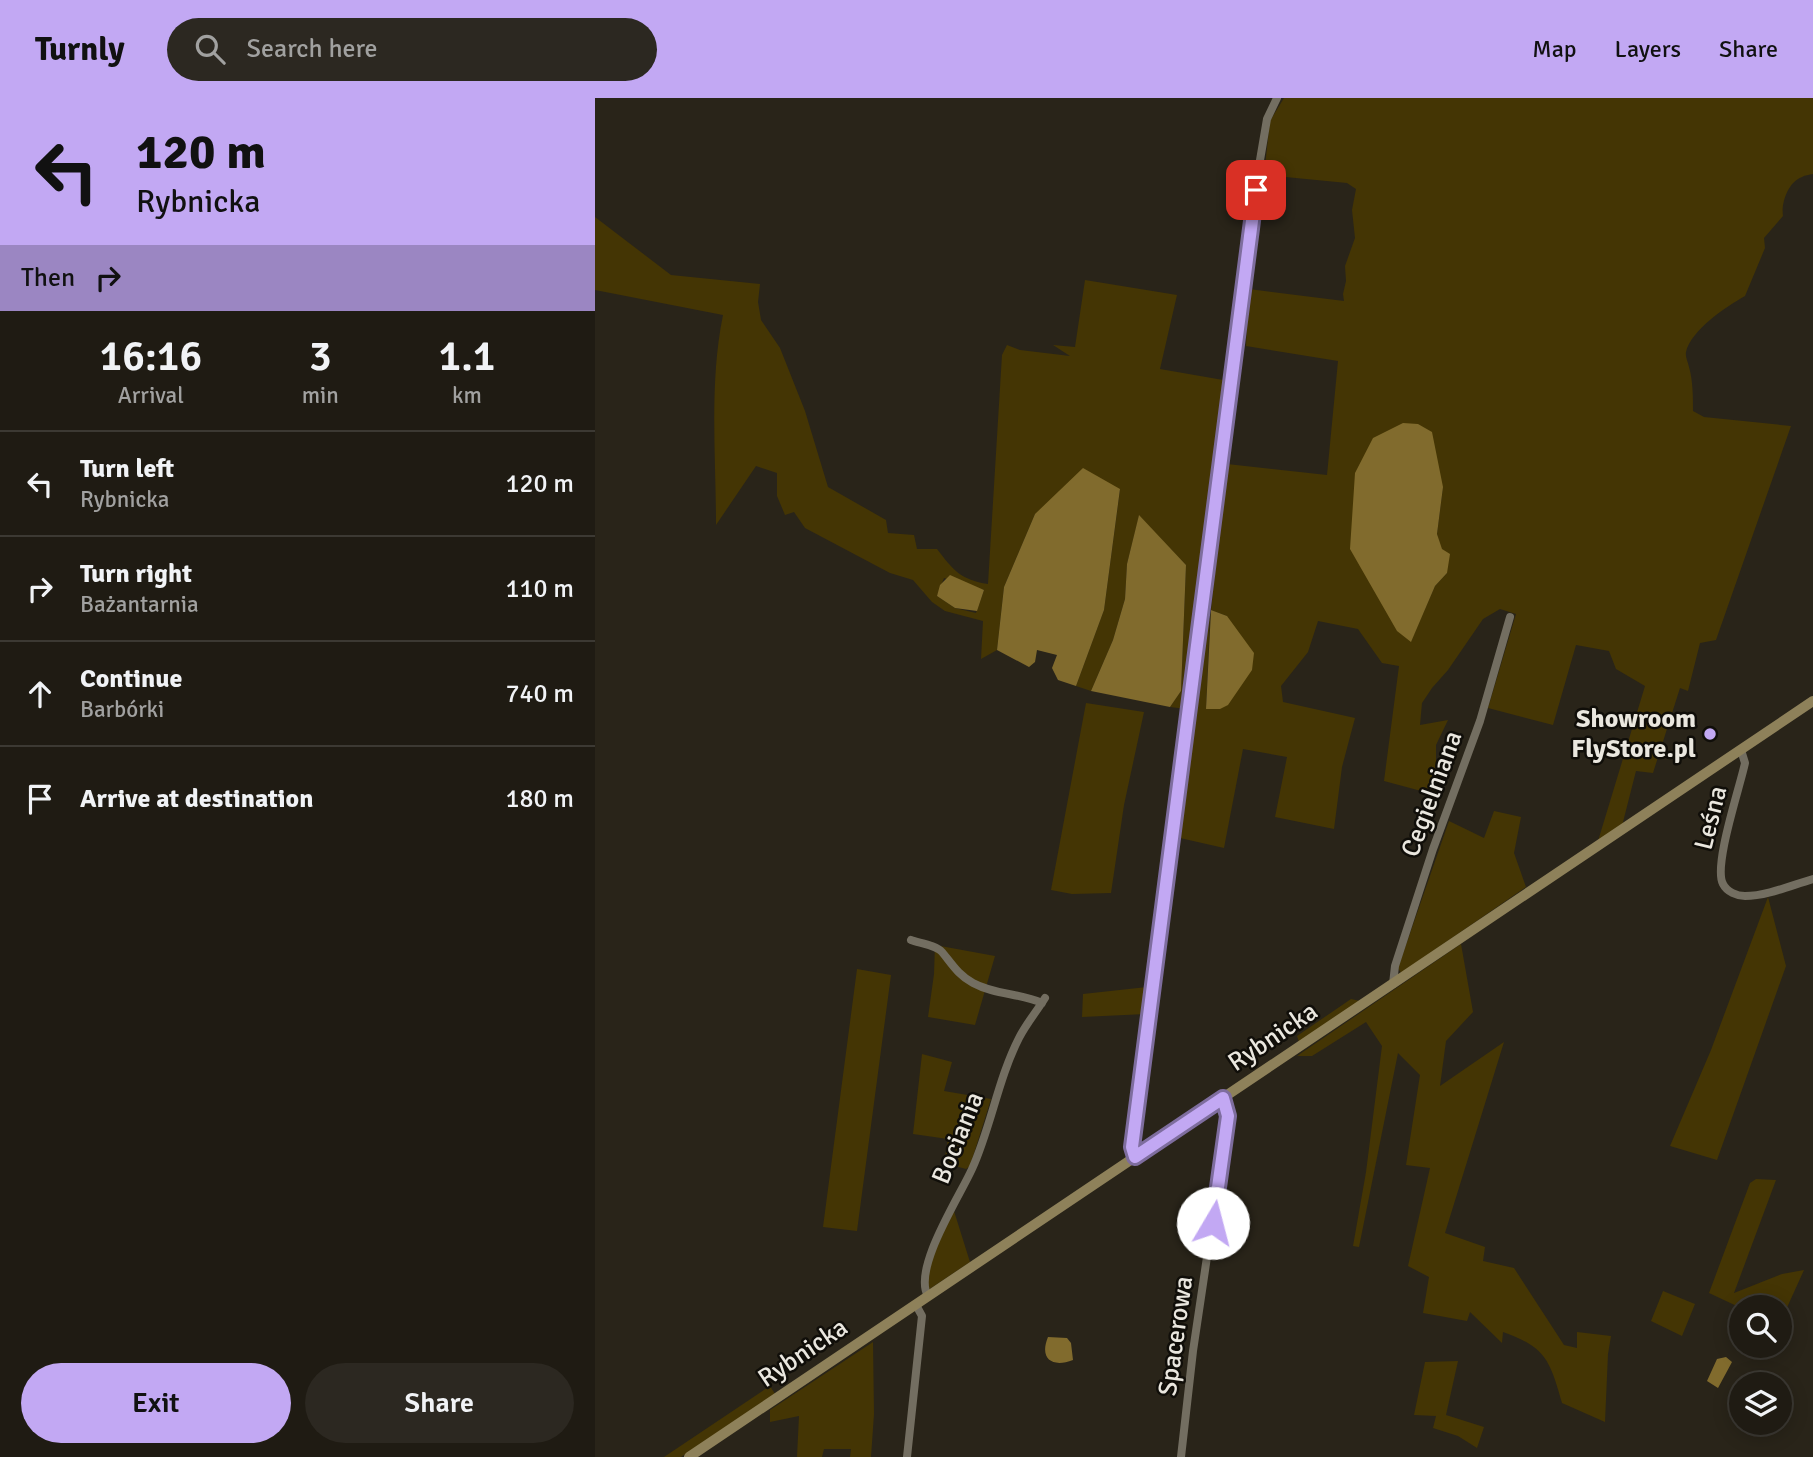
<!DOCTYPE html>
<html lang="en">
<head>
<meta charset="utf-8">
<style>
  :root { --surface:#1f1b13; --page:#2c2821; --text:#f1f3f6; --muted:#a1a1a0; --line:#3c3933; --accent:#c2a8f3 }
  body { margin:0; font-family:Signika,sans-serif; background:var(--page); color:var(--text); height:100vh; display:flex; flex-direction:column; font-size:26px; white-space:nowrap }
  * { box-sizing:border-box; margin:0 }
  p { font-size:23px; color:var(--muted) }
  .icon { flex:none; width:38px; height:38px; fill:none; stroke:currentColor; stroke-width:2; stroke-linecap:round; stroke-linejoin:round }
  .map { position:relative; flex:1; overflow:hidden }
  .drawer { display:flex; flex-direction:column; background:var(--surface); width:595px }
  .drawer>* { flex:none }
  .top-card { background:#c2a8f3; color:#111; overflow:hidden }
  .tools { position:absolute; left:1134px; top:1197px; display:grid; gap:14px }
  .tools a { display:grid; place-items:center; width:63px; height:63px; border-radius:50%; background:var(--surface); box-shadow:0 4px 18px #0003,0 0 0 2px var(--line); font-size:35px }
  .pin { position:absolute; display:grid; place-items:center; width:60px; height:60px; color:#fff; margin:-30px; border-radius:14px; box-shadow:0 4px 10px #0006 }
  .me { position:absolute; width:77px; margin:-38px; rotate:8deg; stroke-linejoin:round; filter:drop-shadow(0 0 5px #0008) }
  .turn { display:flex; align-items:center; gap:24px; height:147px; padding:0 21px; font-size:32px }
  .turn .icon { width:91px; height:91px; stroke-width:2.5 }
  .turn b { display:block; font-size:49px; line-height:60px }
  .then { display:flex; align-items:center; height:66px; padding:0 21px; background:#0003; gap:14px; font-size:26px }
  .eta { display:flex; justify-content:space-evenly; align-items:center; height:119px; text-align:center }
  .eta b { font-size:42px; font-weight:600; line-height:49px }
  .cta { display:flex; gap:14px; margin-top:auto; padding:14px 21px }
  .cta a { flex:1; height:80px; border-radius:42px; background:var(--accent); color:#111; font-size:28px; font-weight:600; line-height:80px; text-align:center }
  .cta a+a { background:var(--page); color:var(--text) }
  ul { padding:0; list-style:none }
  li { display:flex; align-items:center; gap:21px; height:105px; padding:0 21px; border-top:2px solid var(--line) }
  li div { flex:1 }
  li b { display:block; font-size:26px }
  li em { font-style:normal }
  header { display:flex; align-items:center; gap:42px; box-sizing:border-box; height:98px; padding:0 35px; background:var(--accent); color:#111 }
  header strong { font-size:33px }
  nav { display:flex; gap:38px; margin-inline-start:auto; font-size:24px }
  .search { width:490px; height:63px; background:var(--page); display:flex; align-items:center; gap:18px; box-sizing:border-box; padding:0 24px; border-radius:38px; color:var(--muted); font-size:26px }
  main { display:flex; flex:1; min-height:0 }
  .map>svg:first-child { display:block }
  .green { fill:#443504; fill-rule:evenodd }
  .water { fill:#816b2d }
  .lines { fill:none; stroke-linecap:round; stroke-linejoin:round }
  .street { stroke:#736e61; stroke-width:8 }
  .secondary { stroke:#8e815a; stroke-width:10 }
  .route-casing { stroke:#7e6d9e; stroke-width:18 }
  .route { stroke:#c2a8f3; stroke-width:12 }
  .poi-dot { fill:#c2a8f3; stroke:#100e09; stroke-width:2.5 }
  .labels { text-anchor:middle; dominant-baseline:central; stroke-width:5; stroke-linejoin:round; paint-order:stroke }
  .poi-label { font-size:26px; font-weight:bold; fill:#eae7df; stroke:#100e09; text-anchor:end }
  .street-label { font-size:26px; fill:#eae7df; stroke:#100e09 }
</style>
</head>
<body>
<header>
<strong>Turnly</strong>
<div class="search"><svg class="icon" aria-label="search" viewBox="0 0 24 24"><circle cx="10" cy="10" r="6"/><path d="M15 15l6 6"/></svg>Search here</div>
<nav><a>Map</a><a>Layers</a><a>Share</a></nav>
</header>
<main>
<section class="drawer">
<div class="top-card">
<div class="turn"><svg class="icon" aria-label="left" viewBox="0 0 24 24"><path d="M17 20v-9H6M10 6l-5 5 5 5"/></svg><div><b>120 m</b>Rybnicka</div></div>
<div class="then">Then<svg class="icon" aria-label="right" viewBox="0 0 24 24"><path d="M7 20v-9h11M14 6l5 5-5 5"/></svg></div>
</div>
<div class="eta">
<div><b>16:16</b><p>Arrival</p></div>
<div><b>3</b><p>min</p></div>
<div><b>1.1</b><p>km</p></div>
</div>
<ul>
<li><svg class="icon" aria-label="left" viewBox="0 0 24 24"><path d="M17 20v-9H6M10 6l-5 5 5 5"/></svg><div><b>Turn left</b><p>Rybnicka</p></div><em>120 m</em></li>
<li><svg class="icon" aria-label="right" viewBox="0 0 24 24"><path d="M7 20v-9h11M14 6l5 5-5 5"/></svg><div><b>Turn right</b><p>Bażantarnia</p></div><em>110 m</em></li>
<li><svg class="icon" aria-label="ahead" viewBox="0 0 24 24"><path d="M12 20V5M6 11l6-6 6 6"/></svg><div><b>Continue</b><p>Barbórki</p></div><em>740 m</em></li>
<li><svg class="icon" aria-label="arrive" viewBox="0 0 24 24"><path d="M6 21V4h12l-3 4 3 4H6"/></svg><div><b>Arrive at destination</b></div><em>180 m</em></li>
</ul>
<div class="cta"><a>Exit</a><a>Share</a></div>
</section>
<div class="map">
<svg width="1218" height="1359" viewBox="0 0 1218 1359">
  <rect width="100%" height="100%" fill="#292419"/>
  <path class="green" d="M689,0H1218V76C1214,77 1210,77 1207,79C1193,84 1186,105 1188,118L1169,140L1170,150L1150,198C1132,208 1096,232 1091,254C1090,259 1093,264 1094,269C1098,283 1098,299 1098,313L1109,319L1196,328L1121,542L1105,545L1093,593L1085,590L1058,675L1041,673L1027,728L1003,743L1050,588L1021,571L1014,553L981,547L958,627L893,610L921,516L905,511L888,521L853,572L837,590L827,605L825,627L853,622L841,647V697L789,683L804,568L787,565L763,531L723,523L713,554L686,588L688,604L760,620L747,669L739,731L680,719L692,659L648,651L629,750L585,740L612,527L615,520L611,611L632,518L616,512L632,366L732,377L743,263L651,248L654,191L749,203L748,196L751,183L750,168L760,140L757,112L761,91L752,85L669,77L675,23ZM848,389L842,436L852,475L840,488L816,543Z
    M0,119L76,177L165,186L163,204L166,222L185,250L210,313L233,389L291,422L293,435L319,437L322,451H342C358,472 366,482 393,486L407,257L412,247L425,252L475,258L458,247L480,249L490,182L582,197L565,271L634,283L591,611L575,609L586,593L591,467L544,418L532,466L530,501L518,542L496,593L481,588L509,512L525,392L440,416L409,489L402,552L386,561L388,523L350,513L337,504L318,482L295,475L210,430L199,414L190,417L182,398V375L161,368L121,427C121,358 114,285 128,217L0,192ZM349,480L389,492L381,515L360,510L342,498Z
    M491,605L549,614L529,707L516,795L477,796L456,792Z
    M899,713L926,719L919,755L931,789L806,875L803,870L854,723L889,740Z
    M1173,799L1191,868L1122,1062L1075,1048L1116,952Z
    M866,846L878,914L851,943L845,988L909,944L850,1135L890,1149L888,1163L919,1170L969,1247L982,1250V1234L1016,1238L1013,1256L1010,1324L967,1305C955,1263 951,1249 908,1234L907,1245L875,1214L872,1223L828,1215L834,1179L813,1168L835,1070L811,1067L825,977L803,955L764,1149L758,1148L771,1074L787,948L771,924L717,958H702Z
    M340,847L400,858L380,927L333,919L339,876Z
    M262,871L296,877L262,1133L228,1129Z
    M552,889L551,916L487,919L488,896Z
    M756,901L765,903L704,944L702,938Z
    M327,956L357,964L349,993L396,1001L375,1068L371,1071L349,1065L353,1041L318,1036Z
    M1161,1081L1181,1082L1139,1195L1187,1176L1209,1172L1185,1225V1209L1146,1210L1114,1195L1155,1085Z
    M359,1113L375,1164L333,1192C328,1172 350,1132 359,1113Z
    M1068,1193L1100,1206L1087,1238L1056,1223Z
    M278,1244L279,1316L276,1359H255L256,1351H229L227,1359H202L204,1318L175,1324V1312Z
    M863,1263L851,1317L889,1329L882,1350L863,1338L838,1330L841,1318L819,1317L830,1264Z
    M175,1288L180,1296L86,1359H69Z"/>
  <path class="water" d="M808,325L823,326L837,334L848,389L842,436L847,451L855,456L852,475L840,488L816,544L802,533L755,451L760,375L778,340Z
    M488,370L525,391L509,512L481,588L463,582L457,570L462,557L442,552L440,564L434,569L402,552L409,489L440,416Z
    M544,417L591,467L586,593L575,609L496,593L518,542L530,501L532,466Z
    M355,477L389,492L382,513L360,510L342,498L345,487Z
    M616,512L632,518L659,555L657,572L633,607L625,611H611Z
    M453,1239L472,1240L476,1245L478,1262C457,1270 444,1261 453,1239Z
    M1131,1259L1137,1264L1123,1290L1112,1283L1122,1261Z"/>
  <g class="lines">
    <path class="street" d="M1146,652L1150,665C1145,689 1118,768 1128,786C1132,794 1142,798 1150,798C1172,798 1197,787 1218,781
      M316,842C324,845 341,847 347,854C357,866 363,877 378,885C400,897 425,895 447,905
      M798,886L800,868L838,751L885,623L915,519
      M540,1058L537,1054L538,1031L664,68L672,21L682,0
      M333,1198C317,1171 365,1098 377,1071C396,1029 403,981 424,940C431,926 442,913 450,900
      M312,1359L327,1218L321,1207
      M586,1359L598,1253L633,1018L628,1000"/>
    <path class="secondary" d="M94,1359L1218,603"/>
  </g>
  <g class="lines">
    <g class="route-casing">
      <path id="route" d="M618,1125L633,1018L628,1000L540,1059L537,1049L661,92"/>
    </g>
    <use href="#route" class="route"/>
  </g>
  <circle class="poi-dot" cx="1115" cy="636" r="7"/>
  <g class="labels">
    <g class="poi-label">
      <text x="1101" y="621">Showroom<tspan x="1101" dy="30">FlyStore.pl</tspan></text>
    </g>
    <g class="street-label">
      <text transform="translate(837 696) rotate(-70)">Cegielniana</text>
      <text transform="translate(1116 720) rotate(-76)">Leśna</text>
      <text transform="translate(678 939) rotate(-34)">Rybnicka</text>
      <text transform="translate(363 1040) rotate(-68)">Bociania</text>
      <text transform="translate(581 1238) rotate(-82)">Spacerowa</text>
      <text transform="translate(208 1255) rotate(-34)">Rybnicka</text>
    </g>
  </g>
</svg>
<div class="tools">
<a><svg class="icon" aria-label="search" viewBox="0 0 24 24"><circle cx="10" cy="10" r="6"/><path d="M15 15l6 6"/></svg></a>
<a><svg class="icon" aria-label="layers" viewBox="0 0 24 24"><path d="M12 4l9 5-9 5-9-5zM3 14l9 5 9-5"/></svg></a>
</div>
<div class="pin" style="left:661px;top:92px;background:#d93025"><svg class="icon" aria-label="arrive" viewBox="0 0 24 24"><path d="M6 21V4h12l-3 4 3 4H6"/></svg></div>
<svg class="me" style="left:618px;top:1125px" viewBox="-20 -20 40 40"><circle r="19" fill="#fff"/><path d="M0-13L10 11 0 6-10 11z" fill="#c2a8f3"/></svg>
</div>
</main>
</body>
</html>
